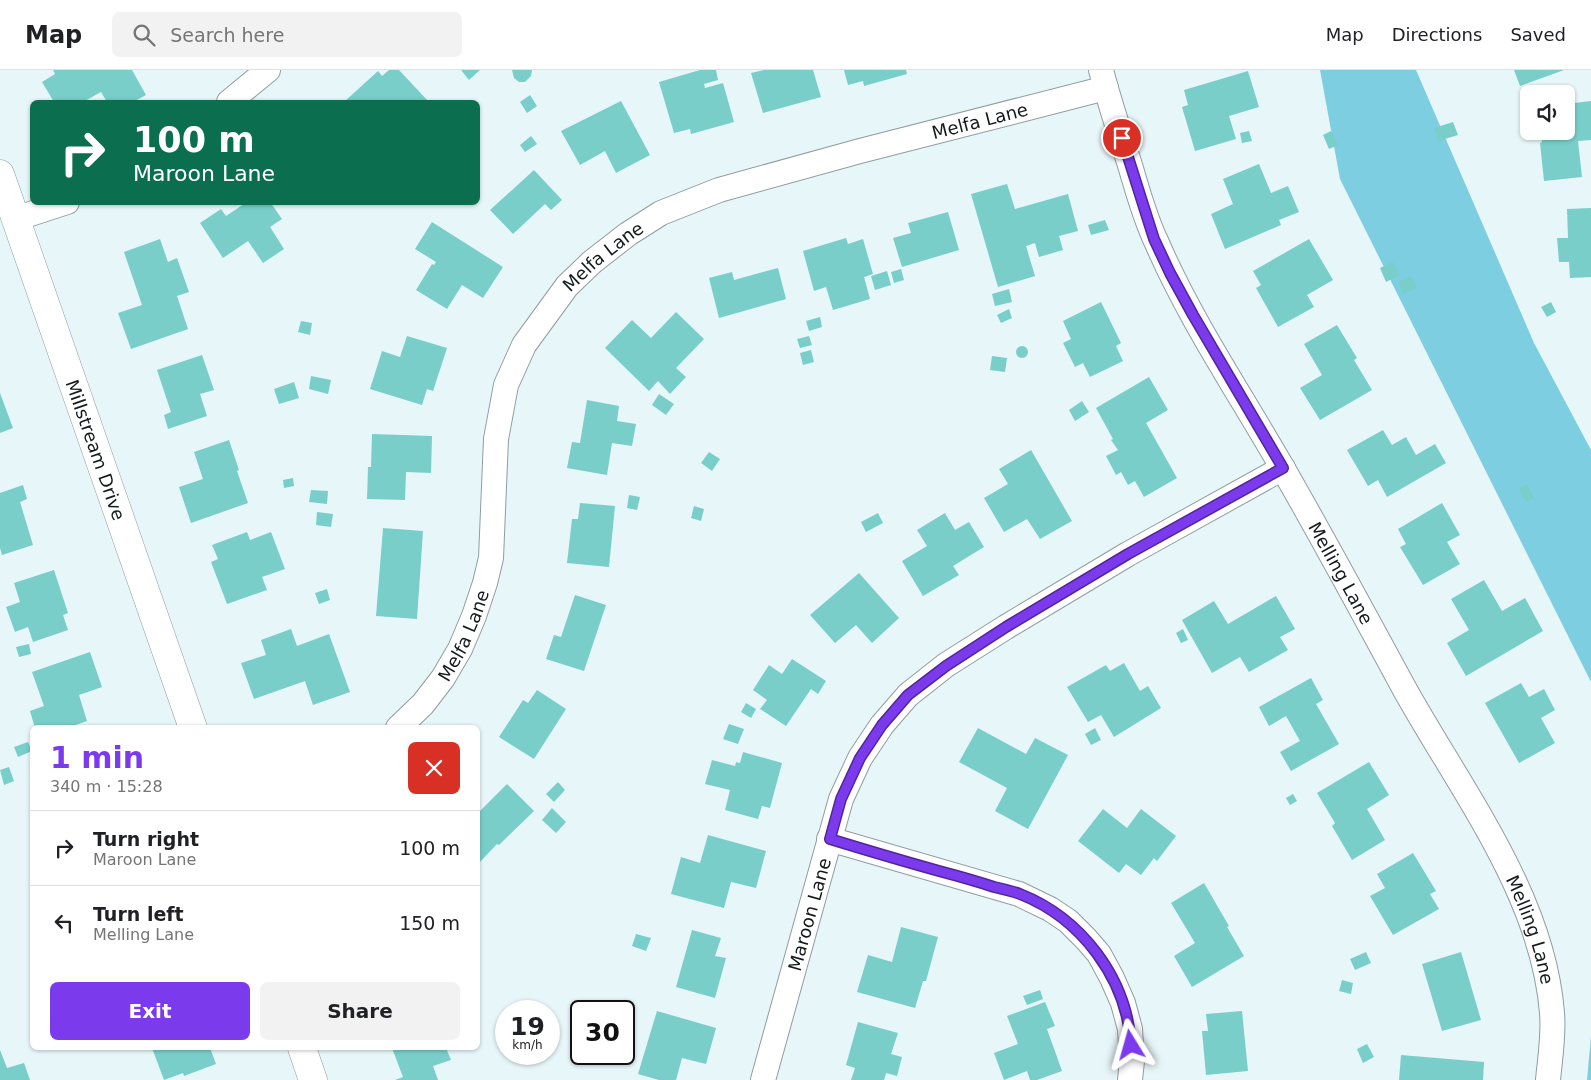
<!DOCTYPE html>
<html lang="en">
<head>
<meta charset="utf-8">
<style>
  :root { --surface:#fff; --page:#f2f2f2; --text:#202124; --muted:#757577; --line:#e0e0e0; --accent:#7c3aed }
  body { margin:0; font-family:"DejaVu Sans",sans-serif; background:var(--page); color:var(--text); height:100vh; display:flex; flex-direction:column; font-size:19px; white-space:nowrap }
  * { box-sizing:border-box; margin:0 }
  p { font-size:16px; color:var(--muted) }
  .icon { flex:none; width:28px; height:28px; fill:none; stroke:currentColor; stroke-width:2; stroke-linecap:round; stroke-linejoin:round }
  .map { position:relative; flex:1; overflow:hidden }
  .details { position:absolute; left:30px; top:655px; width:450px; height:325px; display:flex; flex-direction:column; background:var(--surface); border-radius:8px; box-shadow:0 1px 4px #0004 }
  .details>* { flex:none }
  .guide { position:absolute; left:30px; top:30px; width:450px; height:105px; border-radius:8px; box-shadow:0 1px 4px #0004; background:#0b6e4f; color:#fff; overflow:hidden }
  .fabs { position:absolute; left:1520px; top:15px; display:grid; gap:10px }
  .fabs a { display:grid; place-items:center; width:55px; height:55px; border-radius:8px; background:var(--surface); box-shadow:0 1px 4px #0004; font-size:25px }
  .speed { position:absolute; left:495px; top:930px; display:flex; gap:10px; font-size:25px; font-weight:700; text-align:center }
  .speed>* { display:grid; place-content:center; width:65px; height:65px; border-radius:50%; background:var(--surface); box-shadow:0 1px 4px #0004; line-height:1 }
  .speed small { font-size:12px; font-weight:400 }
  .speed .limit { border:2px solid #111; border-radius:8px; background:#fff; color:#111 }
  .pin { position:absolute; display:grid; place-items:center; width:42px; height:42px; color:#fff; margin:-21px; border:2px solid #fff; border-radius:50%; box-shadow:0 1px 5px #0007 }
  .me { position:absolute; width:55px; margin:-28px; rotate:352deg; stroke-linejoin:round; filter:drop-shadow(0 0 4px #0008) }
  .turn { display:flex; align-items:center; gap:18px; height:105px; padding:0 20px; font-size:22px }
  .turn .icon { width:65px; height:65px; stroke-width:2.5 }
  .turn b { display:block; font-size:35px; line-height:42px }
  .round { display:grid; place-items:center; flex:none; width:52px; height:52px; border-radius:8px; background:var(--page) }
  .overview { display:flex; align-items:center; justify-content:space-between; height:85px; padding:0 20px }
  h1 { font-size:30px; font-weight:700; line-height:38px; color:var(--accent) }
  .primary-button { display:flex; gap:10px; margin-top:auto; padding:10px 20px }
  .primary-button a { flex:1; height:58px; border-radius:8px; background:var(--accent); color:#fff; font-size:20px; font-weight:700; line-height:58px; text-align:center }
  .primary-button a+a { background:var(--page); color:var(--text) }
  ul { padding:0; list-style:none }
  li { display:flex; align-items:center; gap:15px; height:75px; padding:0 20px; border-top:1px solid var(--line) }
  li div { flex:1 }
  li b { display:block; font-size:19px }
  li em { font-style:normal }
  header { display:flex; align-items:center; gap:30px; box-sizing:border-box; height:70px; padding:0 25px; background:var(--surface); border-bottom:1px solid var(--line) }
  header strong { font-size:24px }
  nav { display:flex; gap:28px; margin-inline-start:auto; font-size:18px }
  .search { width:350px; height:45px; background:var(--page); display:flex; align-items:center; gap:12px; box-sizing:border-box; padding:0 18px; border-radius:8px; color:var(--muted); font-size:19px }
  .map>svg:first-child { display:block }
  .forest { fill:#7dcee0 }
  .building { fill:#79ceca }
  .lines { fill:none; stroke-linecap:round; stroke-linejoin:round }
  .minor-casing { stroke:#909da0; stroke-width:26 }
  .tertiary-casing { stroke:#909da0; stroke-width:29 }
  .minor { stroke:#fff; stroke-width:24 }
  .tertiary { stroke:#fff; stroke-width:28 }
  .route-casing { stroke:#51269a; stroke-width:12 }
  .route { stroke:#7c3aed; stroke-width:9 }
  .labels { text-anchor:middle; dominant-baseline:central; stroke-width:4; stroke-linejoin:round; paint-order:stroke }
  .street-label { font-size:18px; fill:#14191a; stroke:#fff }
</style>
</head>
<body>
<header>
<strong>Map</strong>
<div class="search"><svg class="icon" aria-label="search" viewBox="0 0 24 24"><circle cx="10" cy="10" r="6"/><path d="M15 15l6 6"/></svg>Search here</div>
<nav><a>Map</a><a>Directions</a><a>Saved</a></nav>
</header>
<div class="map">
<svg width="1591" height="1010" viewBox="0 0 1591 1010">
  <rect width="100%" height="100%" fill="#e7f6f9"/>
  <path class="forest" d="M1320,0H1416L1534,273L1591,380V612L1340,109Z
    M1591,966V1010H1587Z"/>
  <path class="building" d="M53,0H132L146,25L133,32H107L101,22L83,32H54L42,12L55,4Z
    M389,0H399L429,32L345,31L378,1L382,6Z
    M461,0H480L469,10Z
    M512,0H532L531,6L525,12H519L514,8Z
    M700,0H716L718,10L704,14L705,18L723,13L734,52L691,64L690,59L674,63L659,12Z
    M764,0H813L821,27L763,43L751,3Z
    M844,0H906L907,4L864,16L863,11L848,15Z
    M1514,0H1564L1520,16Z
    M1248,1L1259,37L1229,46L1236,69L1195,81L1182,37L1188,35L1184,20Z
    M530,25L537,36L527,43L520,32Z
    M621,31L650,85L616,103L605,81L580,95L561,61Z
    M1591,31V70L1578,71L1582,107L1544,111L1540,73L1542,72L1541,61H1566V34Z
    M1453,52L1458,65L1438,71L1434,58Z
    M1249,61L1252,71L1242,73L1240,63Z
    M1331,61L1338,75L1329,79L1323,65Z
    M531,66L537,74L525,82L520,75Z
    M1259,94L1271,123L1288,116L1299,142L1279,150L1281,155L1225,179L1211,144L1233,134L1223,109Z
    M534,100L562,130L551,140L545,134L513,164L490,140Z
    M1007,114L1015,139L1068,124L1078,161L1059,166L1063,180L1039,187L1035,173L1026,176L1035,206L998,217L971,124Z
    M247,132H270L282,149L270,157L284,179L263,193L248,171L223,188L200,153L221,139L226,146Z
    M1591,138V207L1570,208L1569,192H1559L1557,168H1568L1567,139Z
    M948,142L959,180L902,197L893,168L911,163L908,153Z
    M1105,150L1109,160L1091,165L1088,155Z
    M432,152L503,197L483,228L462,215L447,239L416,220L432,194L434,195L436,192L415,179Z
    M846,168L848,174L863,169L873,204L864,207L870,229L833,240L826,217L814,221L803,181Z
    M160,169L168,192L177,188L189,222L177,226L188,259L131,279L118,243L142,235L124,182Z
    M1309,169L1333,210L1307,225L1314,237L1278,257L1256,218L1261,215L1253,201Z
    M1393,192L1400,205L1386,212L1380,198Z
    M778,198L786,229L719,248L709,208L732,202L734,210Z
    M901,199L904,210L894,213L891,202Z
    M887,201L891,215L875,220L871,206Z
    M1411,206L1417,218L1403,224L1398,212Z
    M1009,219L1012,232L995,236L992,224Z
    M1101,232L1121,273L1116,276L1123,291L1090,307L1083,293L1075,297L1063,273L1071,269L1063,251Z
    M1551,232L1556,242L1547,247L1541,237Z
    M1009,239L1012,248L1001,253L997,245Z
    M676,242L704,269L676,298L686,307L670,324L658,311L649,321L605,278L632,250L651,268Z
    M820,247L822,257L809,261L806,251Z
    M301,251L312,253L310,265L298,262Z
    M1337,255L1357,288L1354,290L1372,320L1320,350L1300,318L1322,305L1304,274Z
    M407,266L447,278L433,321L427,319L422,335L370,319L382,281L400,287Z
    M809,266L812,275L800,278L797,269Z
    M1016 282a6 6 0 1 1 12 0a6 6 0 1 1-12 0Z
    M811,280L814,292L803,295L800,283Z
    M202,285L214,320L200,324L207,346L168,359L164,345L171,342L157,300Z
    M992,286L1007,288L1005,302L990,300Z
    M311,306L331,310L328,324L309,319Z
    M1149,307L1168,340L1146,353L1177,408L1144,427L1135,411L1128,415L1121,402L1116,405L1106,386L1118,380L1111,370L1113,369L1096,338Z
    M294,312L299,328L279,334L274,319Z
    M0,323L13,358L0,363Z
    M659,324L674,334L666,345L652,335Z
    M587,330L619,336L617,351L636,354L632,376L612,373L607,405L567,398L572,372L580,373Z
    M1082,331L1089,342L1075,351L1069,340Z
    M1383,360L1392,375L1406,367L1416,385L1435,374L1446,393L1387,427L1378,410L1368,416L1347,380Z
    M372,364L432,366L431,403L406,402L405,430L367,429L368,397H371Z
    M229,370L239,400L237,401L248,433L191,453L179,417L203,409L194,382Z
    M1031,380L1072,451L1040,469L1027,449L1004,462L984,428L1008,414L999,399Z
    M709,382L720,389L712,401L701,393Z
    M293,408L294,416L284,418L283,410Z
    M1527,414L1534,428L1526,432L1519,418Z
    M23,415L27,429L20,432L33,475L2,485L0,478V423Z
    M311,420L328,421L327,434L309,432Z
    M629,425L640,427L637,440L627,438Z
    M580,433L615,436L609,497L567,493L572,449H578Z
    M1442,433L1460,465L1447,472L1460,494L1423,515L1400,477L1406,474L1398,459Z
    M694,436L704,439L701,451L691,448Z
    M317,442L333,444L331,457L316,455Z
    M878,443L883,453L866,462L861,452Z
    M945,443L955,460L969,452L984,477L953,496L959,505L923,526L902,491L927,476L917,460Z
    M383,458L423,461L417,549L376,546Z
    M247,462L250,470L271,462L285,499L262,507L267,520L227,534L211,492L218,489L212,475Z
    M54,500L68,543L63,545L68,560L33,572L28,557L15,562L6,537L20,532L14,513Z
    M859,503L899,548L872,573L856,555L835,573L810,545Z
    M1484,510L1502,541L1525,528L1543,561L1466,606L1447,573L1469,560L1451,529Z
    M327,519L330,530L319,534L315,523Z
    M575,525L606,535L584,601L546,589L554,565L561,567Z
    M1276,526L1295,559L1280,567L1288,580L1249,602L1240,587L1212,603L1182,550L1214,531L1228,554Z
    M291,559L297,576L329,564L350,622L313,635L305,611L254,629L241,593L266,585L261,570Z
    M1183,559L1188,570L1181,573L1176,563Z
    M29,574L31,584L19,587L16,577Z
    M90,582L102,617L79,625L87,651L67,658H49L48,655L35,658L30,641L44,636L32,602Z
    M792,589L826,611L818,624L811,619L786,656L760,639L767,630L753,620L769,595L782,604Z
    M1124,593L1140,621L1148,616L1161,638L1114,667L1101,645L1088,652L1067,617L1106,595L1110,601Z
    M1311,608L1323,630L1316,634L1339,674L1291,701L1280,682L1300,671L1286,646L1269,656L1259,637Z
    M1521,613L1529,627L1544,619L1555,640L1541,648L1555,673L1519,693L1485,633Z
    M537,620L566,639L534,689L499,667L523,630L528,633Z
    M746,633L756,639L751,648L741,642Z
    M729,654L744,659L738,674L723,669Z
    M978,658L1026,684L1035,668L1068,685L1028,759L995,741L1007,718L959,692Z
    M1095,658L1101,670L1091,675L1085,664Z
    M28,672L32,681L18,687L14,677Z
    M743,682L782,693L770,738L762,736L758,749L725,740L730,720L705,714L712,690L735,696L736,692L740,693Z
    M1369,692L1389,725L1367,739L1385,770L1352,790L1332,756L1335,753L1317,723Z
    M9,697L14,711L4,715L0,700Z
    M558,712L565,720L554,732L546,724Z
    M507,714L534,741L499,775L497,774L478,794V743Z
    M1293,724L1297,731L1290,735L1286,728Z
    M552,738L566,752L556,763L542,750Z
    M1103,739L1127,758L1141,739L1176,766L1157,791L1154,788L1141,805L1126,794L1119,803L1078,771Z
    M708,765L766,781L756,818L731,812L724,838L671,824L681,787L700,793Z
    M1413,783L1436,821L1430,824L1439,839L1393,865L1370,826L1385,818L1377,804Z
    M1204,813L1229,856L1227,857L1244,886L1192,917L1174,886L1195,873L1171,833Z
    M901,857L938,867L926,911H923L915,938L857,922L868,885L892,892Z
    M692,860L721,868L715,886L726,888L715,928L676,917Z
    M636,864L651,868L646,881L632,876Z
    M1366,882L1371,893L1355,900L1350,889Z
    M1461,882L1481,950L1442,961L1422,894Z
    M1342,910L1353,913L1351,924L1339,921Z
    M1040,920L1043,929L1027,935L1023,926Z
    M1045,932L1055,956L1047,959L1062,1001L1037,1010H1030L1027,1001L1004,1010L994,983L1018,974L1007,946Z
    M657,941L716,958L706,994L682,988L676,1010H659L638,1004Z
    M1242,941L1248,1001L1206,1005L1202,961H1208L1206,944Z
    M858,952L898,963L891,984L902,987L897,1006L886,1003L884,1010H851L855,998L846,995Z
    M1367,974L1374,987L1363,993L1357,979Z
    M152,978H210L216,994L184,1006L183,1003L164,1010Z
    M392,978H446L451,990L433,996L438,1010H395L403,1007Z
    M0,980L7,998L24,993L30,1010H0Z
    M1401,985L1484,992L1483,1010H1399Z"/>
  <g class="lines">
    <g class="minor-casing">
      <g id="minor">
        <path id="s1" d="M1101,0C1109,31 1119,61 1129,92C1137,118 1144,146 1156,171C1190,250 1239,322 1282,397C1324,470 1364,544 1404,618C1460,719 1543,825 1552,943C1554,965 1550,988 1548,1010"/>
        <path d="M229,32L268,0"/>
        <path d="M15,149L67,132"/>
        <path id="s2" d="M398,658L423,634L443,608L460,579L474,546L485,513L491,488L496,369L506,315L524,275L567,216L592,192L628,164L661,143L719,120L860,81L1106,18"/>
        <path d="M829,769L1019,824L1050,839L1068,851L1086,869L1099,884L1112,908L1123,933L1130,959L1132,991L1130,1010"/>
        <path id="s3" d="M763,1010L841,729L860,688L882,655L908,625L946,595L1006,557L1128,484L1283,398"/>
      </g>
    </g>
    <g class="tertiary-casing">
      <g id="tertiary">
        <path id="s4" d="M0,104L193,658"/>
        <path d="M302,978L313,1010"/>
      </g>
    </g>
    <use href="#minor" class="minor"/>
    <use href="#tertiary" class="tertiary"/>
  </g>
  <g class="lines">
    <g class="route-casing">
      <path id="route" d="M1122,68L1154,169L1170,203L1193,245L1283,398L1128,484L1006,557L946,596L908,625L882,655L860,688L841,729L830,769C866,780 903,791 939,801C958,806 976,811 994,817C1003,819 1012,821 1020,824C1081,848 1127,908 1131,975"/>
    </g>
    <use href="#route" class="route"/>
  </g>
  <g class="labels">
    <g class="street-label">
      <text stroke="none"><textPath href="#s2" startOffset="940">Melfa Lane</textPath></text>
      <text stroke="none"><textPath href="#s2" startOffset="535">Melfa Lane</textPath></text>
      <text stroke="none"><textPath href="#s4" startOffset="292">Millstream Drive</textPath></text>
      <text stroke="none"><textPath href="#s1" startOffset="560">Melling Lane</textPath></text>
      <text stroke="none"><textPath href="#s2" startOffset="115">Melfa Lane</textPath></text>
      <text stroke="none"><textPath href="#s3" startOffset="172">Maroon Lane</textPath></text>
      <text stroke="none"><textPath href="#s1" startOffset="965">Melling Lane</textPath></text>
    </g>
  </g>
</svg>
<div class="fabs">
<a><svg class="icon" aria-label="sound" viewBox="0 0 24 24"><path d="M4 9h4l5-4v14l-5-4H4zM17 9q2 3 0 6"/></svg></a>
</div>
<div class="speed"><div>19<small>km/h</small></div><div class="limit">30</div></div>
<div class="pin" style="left:1122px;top:68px;background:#d93025"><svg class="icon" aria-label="arrive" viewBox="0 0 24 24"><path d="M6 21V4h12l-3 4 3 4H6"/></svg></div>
<svg class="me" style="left:1131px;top:975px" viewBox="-20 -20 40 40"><path d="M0-17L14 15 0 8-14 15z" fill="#7c3aed" stroke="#fff" stroke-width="4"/></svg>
<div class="guide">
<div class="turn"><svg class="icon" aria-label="right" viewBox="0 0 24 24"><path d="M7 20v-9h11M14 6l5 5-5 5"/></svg><div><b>100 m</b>Maroon Lane</div></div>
</div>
<section class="details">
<div class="overview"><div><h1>1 min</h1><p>340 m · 15:28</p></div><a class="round" style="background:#d93025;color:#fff"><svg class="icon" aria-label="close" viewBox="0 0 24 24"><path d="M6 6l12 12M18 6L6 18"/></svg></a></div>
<ul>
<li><svg class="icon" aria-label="right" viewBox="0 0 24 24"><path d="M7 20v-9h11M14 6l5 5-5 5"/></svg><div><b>Turn right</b><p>Maroon Lane</p></div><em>100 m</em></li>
<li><svg class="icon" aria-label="left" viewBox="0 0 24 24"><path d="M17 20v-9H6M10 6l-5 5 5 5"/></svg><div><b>Turn left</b><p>Melling Lane</p></div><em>150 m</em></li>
</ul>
<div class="primary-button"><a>Exit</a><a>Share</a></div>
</section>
</div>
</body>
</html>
